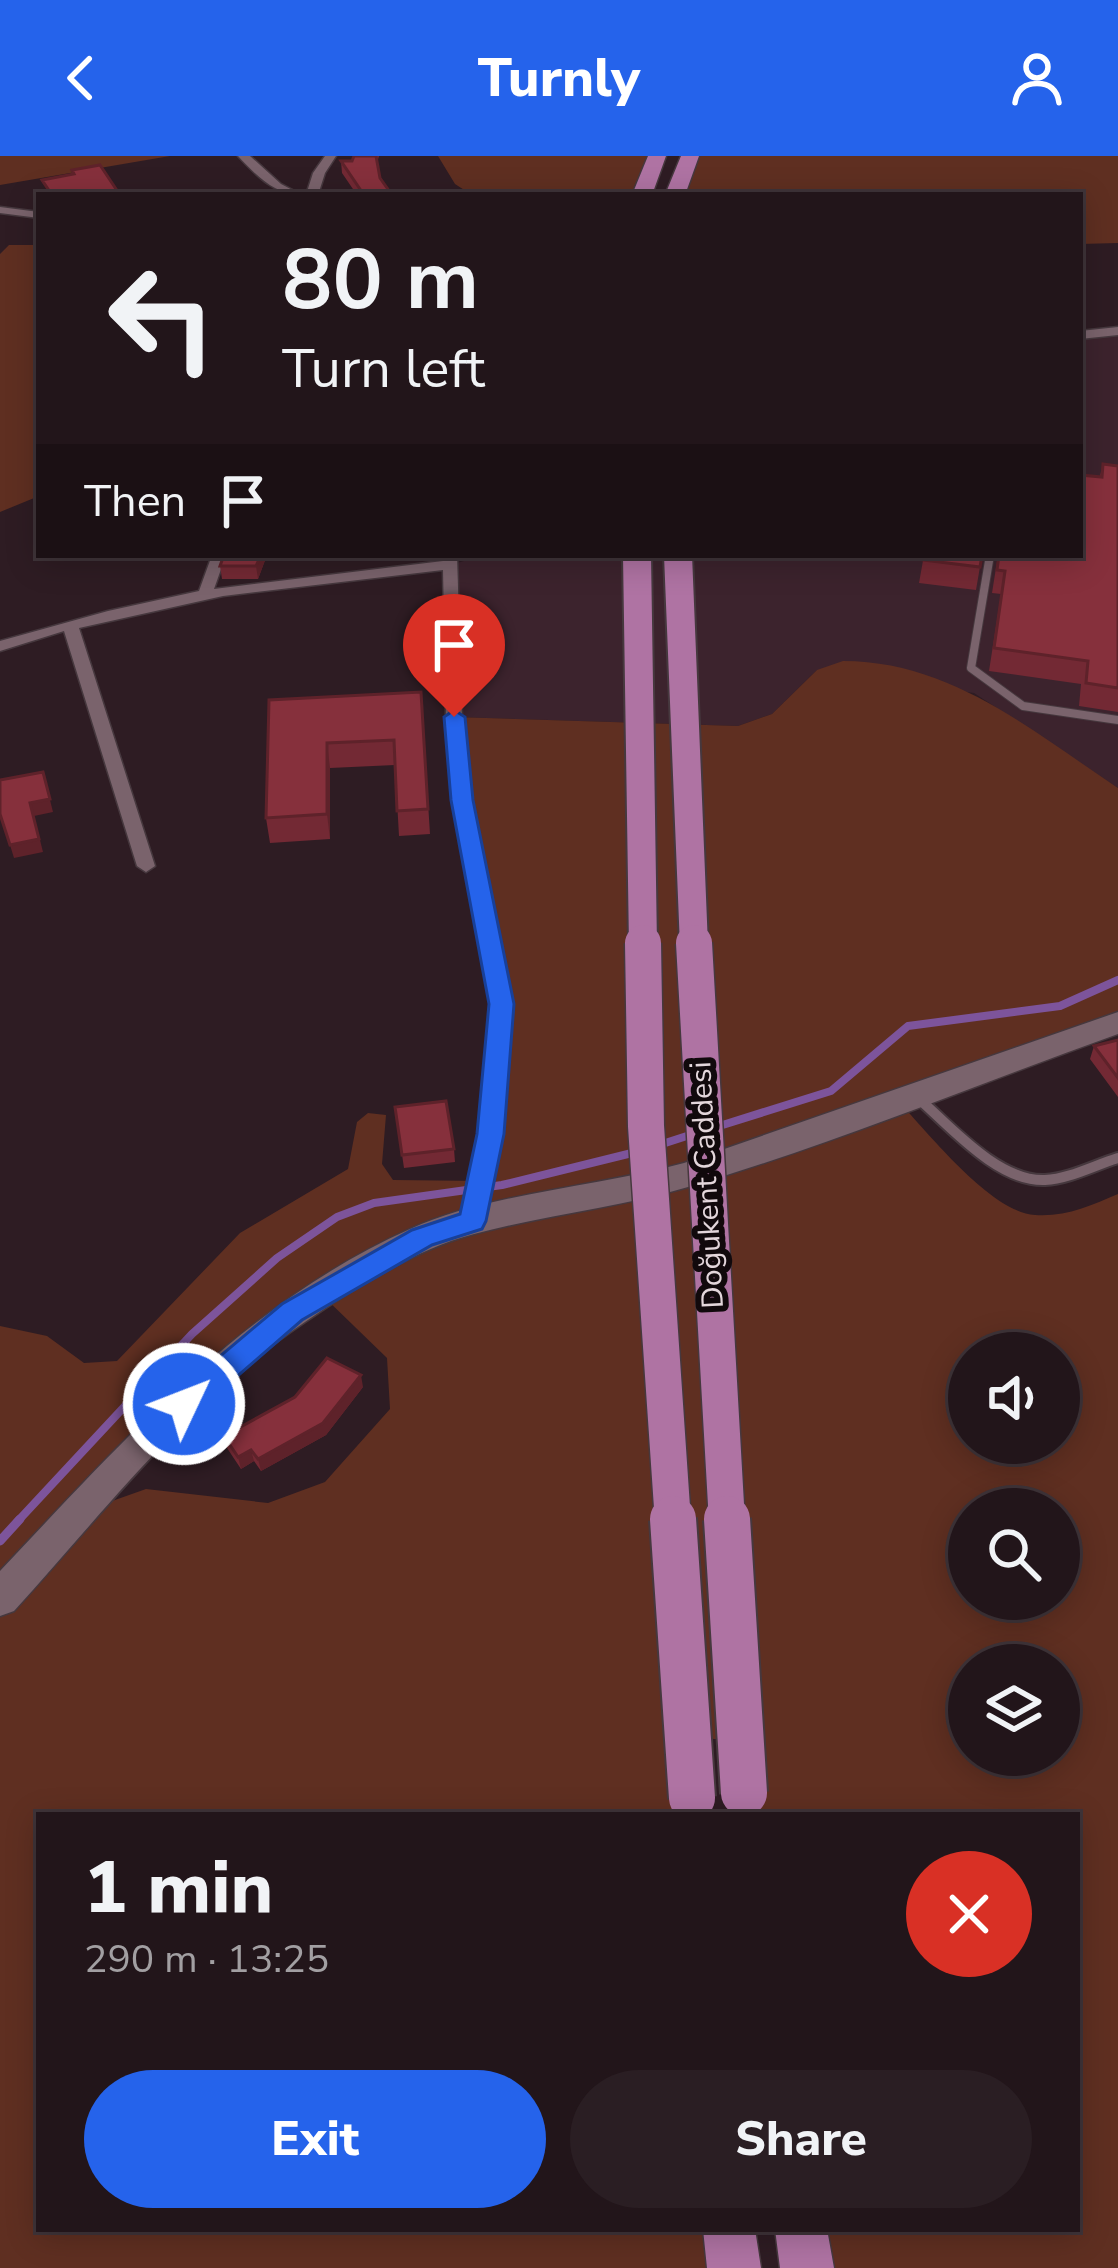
<!DOCTYPE html>
<html lang="en">
<head>
<meta charset="utf-8">
<style>
  :root { --surface:#22151a; --page:#2a1e23; --text:#f1f3f6; --muted:#a29fa2; --line:#3f3439; --accent:#2563eb }
  body { margin:0; font-family:"Nunito Sans",sans-serif; background:var(--page); color:var(--text); height:100vh; display:flex; flex-direction:column; font-size:45px; white-space:nowrap }
  * { box-sizing:border-box; margin:0 }
  p { font-size:39px; color:var(--muted) }
  .icon { flex:none; width:66px; height:66px; fill:none; stroke:currentColor; stroke-width:2; stroke-linecap:round; stroke-linejoin:round }
  .map { position:relative; flex:1; overflow:hidden }
  .side { position:absolute; left:36px; top:1656px; width:1044px; height:420px; display:flex; flex-direction:column; background:var(--surface); border-radius:0px; box-shadow:0 6px 30px #0003,0 0 0 3px var(--line) }
  .side>* { flex:none }
  .banner { position:absolute; left:36px; top:36px; width:1047px; height:366px; border-radius:0px; box-shadow:0 6px 30px #0003,0 0 0 3px var(--line); background:#22151a; color:var(--text); overflow:hidden }
  .tools { position:absolute; left:948px; top:1176px; display:grid; gap:24px }
  .tools a { display:grid; place-items:center; width:132px; height:132px; border-radius:50%; background:var(--surface); box-shadow:0 6px 30px #0003,0 0 0 3px var(--line); font-size:60px }
  .pin { position:absolute; display:grid; place-items:center; width:102px; height:102px; color:#fff; margin:-123px -51px; border-radius:50% 50% 50% 0; rotate:-45deg; box-shadow:0 0 12px #0007 }
  .pin .icon { rotate:45deg }
  .me { position:absolute; width:132px; margin:-66px; rotate:47deg; stroke-linejoin:round; filter:drop-shadow(0 0 9px #0008) }
  .turn { display:flex; align-items:center; gap:42px; height:252px; padding:0 48px; font-size:54px }
  .turn .icon { width:156px; height:156px; stroke-width:2.5 }
  .turn b { display:block; font-size:84px; line-height:102px }
  .then { display:flex; align-items:center; height:114px; padding:0 48px; background:#0003; gap:24px; font-size:45px }
  .round { display:grid; place-items:center; flex:none; width:126px; height:126px; border-radius:63px; background:var(--page) }
  .overview { display:flex; align-items:center; justify-content:space-between; height:204px; padding:0 48px }
  h1 { font-size:72px; font-weight:800; line-height:90px }
  .primary-button { display:flex; gap:24px; margin-top:auto; padding:24px 48px }
  .primary-button a { flex:1; height:138px; border-radius:72px; background:var(--accent); color:#fff; font-size:48px; font-weight:800; line-height:138px; text-align:center }
  .primary-button a+a { background:var(--page); color:var(--text) }
  header { display:flex; justify-content:space-between; align-items:center; height:156px; padding:0 48px; background:var(--accent); color:#fff; font-size:54px; font-weight:800 }
  .map>svg:first-child { display:block }
  .built { fill:#3c232d }
  .green { fill:#5f2f21; fill-rule:evenodd }
  .lines { fill:none; stroke-linecap:round; stroke-linejoin:round }
  .stream-far1 { stroke:#7d549b; stroke-width:8 }
  .stream { stroke:#7d549b; stroke-width:9 }
  .lane-far1-casing { stroke:#46383e; stroke-width:10 }
  .lane-casing { stroke:#46383e; stroke-width:14 }
  .street-casing { stroke:#46383e; stroke-width:3 }
  .secondary-casing { stroke:#46383e; stroke-width:3 }
  .primary-casing { stroke:#46383e; stroke-width:3 }
  .lane-far1 { stroke:#7a636c; stroke-width:8 }
  .lane { stroke:#7a636c; stroke-width:10 }
  .street { fill:#7a636c; fill-rule:evenodd }
  .secondary { fill:#7a636c; fill-rule:evenodd }
  .primary { fill:#af73a3; fill-rule:evenodd }
  .primary-bridge-far2-casing { stroke:#46383e; stroke-width:32; stroke-linecap:butt }
  .primary-bridge-far1-casing { stroke:#46383e; stroke-width:39; stroke-linecap:butt }
  .primary-bridge-casing { stroke:#46383e; stroke-width:50; stroke-linecap:butt }
  .primary-bridge-far2 { stroke:#af73a3; stroke-width:28 }
  .primary-bridge-far1 { stroke:#af73a3; stroke-width:36 }
  .primary-bridge { stroke:#af73a3; stroke-width:46 }
  .wall { fill:#732934 }
  .shaded-wall { fill:#5e222a }
  .building { fill:#86303c; stroke:#5e222a; stroke-width:3 }
  .route { fill:#2563eb; stroke:#184099; stroke-width:3 }
  .labels { text-anchor:middle; dominant-baseline:central; stroke-width:12; stroke-linejoin:round; paint-order:stroke }
  .street-label { font-size:30px; fill:#e3d6db; stroke:#11090c }
</style>
</head>
<body>
<header><svg class="icon" aria-label="back" viewBox="0 0 24 24"><path d="M15 5l-7 7 7 7"/></svg>Turnly<svg class="icon" aria-label="person" viewBox="0 0 24 24"><circle cx="12" cy="8" r="4"/><path d="M4 21q1-7 8-7t8 7"/></svg></header>
<div class="map">
<svg width="1118" height="2112" viewBox="0 0 1118 2112">
  <rect width="100%" height="100%" fill="#2e1c23"/>
  <path class="built" d="M1118,175V632L974,537L817,514L772,558L738,570L454,561L450,409L485,399H1080V179Z"/>
  <path class="green" d="M0,0H170L0,29Z
    M438,0H657L642,39H472L455,28Z
    M690,0H1118V87L1080,88V39H675Z
    M9,89H39V340L0,356V98Z
    M843,505C951,505 1032,575 1118,632V869L897,944C928,976 990,1056 1035,1059C1066,1061 1090,1050 1118,1038V2112H807L801,2073H1077V1659H747L741,1584L689,1582L693,1659H39V2073H729L734,2112H0V1170L47,1180L84,1207L117,1205L240,1077L348,1013L357,966L368,957L386,959L382,1008L393,1024L481,1025L499,888L454,561L738,570L772,558L817,514ZM321,1138L387,1202L390,1253L325,1326L268,1347L146,1333L84,1355ZM969,1197H1059V1287H969ZM969,1353H1059V1443H969ZM969,1509H1059V1599H969Z"/>
  <g class="lines">
    <path class="stream-far1" d="M713,972L831,935L908,870L1060,850L1118,824
      M656,990L693,978
      M17,1366L192,1178L277,1102L337,1061L374,1047L502,1029L636,996"/>
    <path class="stream" d="M0,1385L20,1363"/>
    <g class="lane-far1-casing">
      <path id="lane-far1" d="M990,399L971,512L1023,550L1118,564"/>
    </g>
    <g class="lane-casing">
      <path id="lane" d="M918,942C950,970 998,1026 1045,1024C1069,1023 1095,1009 1118,1002"/>
    </g>
    <g class="street-casing">
      <path id="street" d="M238,0H250L281,28L302,39C274,39 256,19 238,0Z
        M325,0H336L325,17L318,39H306L313,17Z
        M0,51L39,56V62L0,57Z
        M1118,171V179L1080,183V175Z
        M212,399H226L214,433L443,405V399H457L462,561L471,644L511,848L501,978L480,1071H466L462,1065L481,978L491,848L453,644L446,561L443,414L223,440L79,472L155,710L146,716L137,710L64,475L0,495V485L108,455L199,435Z"/>
    </g>
    <g class="secondary-casing">
      <path id="secondary" d="M1118,856V878C975,929 833,988 688,1031C617,1052 545,1059 474,1078C416,1093 354,1132 305,1166C192,1241 104,1356 14,1455L0,1460V1415C123,1285 243,1148 410,1073C489,1037 598,1031 684,1007Z"/>
    </g>
    <g class="primary-casing">
      <path id="primary" d="M648,0H666L652,39H632Z
        M681,0H699L685,39H665Z
        M703,2073H755L761,2112H707Z
        M775,2073H827L834,2112H780Z"/>
    </g>
    <use href="#lane-far1" class="lane-far1"/>
    <use href="#lane" class="lane"/>
    <use href="#street" class="street"/>
    <use href="#secondary" class="secondary"/>
    <use href="#primary" class="primary"/>
    <g class="primary-bridge-far2-casing">
      <path id="primary-bridge-far2" d="M637,399L643,790
        M678,399L694,790"/>
    </g>
    <g class="primary-bridge-far1-casing">
      <path id="primary-bridge-far1" d="M643,787L646,970L673,1366
        M694,787L727,1366"/>
    </g>
    <g class="primary-bridge-casing">
      <path id="primary-bridge" d="M673,1363L692,1642
        M727,1363L744,1637"/>
    </g>
    <use href="#primary-bridge-far2" class="primary-bridge-far2"/>
    <use href="#primary-bridge-far1" class="primary-bridge-far1"/>
    <use href="#primary-bridge" class="primary-bridge"/>
  </g>
  <path class="wall" d="M354,0H379L377,7L380,22L392,39H357L342,17L341,5H352Z
    M1103,308L1118,310V556L1079,550L1081,528L989,515L1001,438L992,437L998,399H1080Z
    M267,399L258,423H222L220,410Z
    M924,399H982L976,434L919,427Z
    M421,536L430,678L399,680L395,609L330,612V683L270,687L266,662L269,544Z
    M1118,884V941L1090,903L1094,890Z
    M395,951L454,993L455,1006L404,1012Z
    M363,1231L326,1279L261,1315L254,1305L241,1313L227,1292L224,1280Z"/>
  <path class="shaded-wall" d="M261,399H267L258,423L256,410Z
    M327,587L330,612V683L327,658Z
    M43,616L53,656L34,660L43,696L14,702L10,689Z
    M361,1219L363,1231L326,1279L261,1315L258,1303Z
    M251,1294L254,1305L241,1313L238,1301Z"/>
  <path class="building" d="M354,0H376L380,22L392,39H364L341,5H352Z
    M100,9L120,39H52L42,24L74,18L72,14Z
    M1103,308L1118,310V532L1086,527L1088,505L994,492L1005,415L997,414L999,399H1080V319L1102,321Z
    M224,399H261L256,410H220Z
    M924,399H982L980,411L923,404Z
    M421,536L428,653L397,655L394,584L327,587V658L266,662L269,544Z
    M43,616L50,643L30,647L39,683L10,689L0,658V624Z
    M1118,884V922L1094,890Z
    M446,945L454,993L402,999L395,951Z
    M327,1202L361,1219L323,1267L258,1303L251,1294L238,1301L224,1280L295,1241Z"/>
  <path class="route" d="M454,554L465,561L473,644L514,848L504,978L486,1065L482,1073L432,1089L302,1164L195,1257L184,1260L174,1257L169,1248L174,1239L282,1148L412,1074L460,1058L477,978L489,848L451,644L444,561Z"/>
  <g class="labels">
    <g class="street-label">
      <text transform="translate(707 1029) rotate(-93)">Doğukent Caddesi</text>
    </g>
  </g>
</svg>
<div class="tools">
<a><svg class="icon" aria-label="sound" viewBox="0 0 24 24"><path d="M4 9h4l5-4v14l-5-4H4zM17 9q2 3 0 6"/></svg></a>
<a><svg class="icon" aria-label="search" viewBox="0 0 24 24"><circle cx="10" cy="10" r="6"/><path d="M15 15l6 6"/></svg></a>
<a><svg class="icon" aria-label="layers" viewBox="0 0 24 24"><path d="M12 4l9 5-9 5-9-5zM3 14l9 5 9-5"/></svg></a>
</div>
<div class="pin" style="left:454px;top:561px;background:#d93025"><svg class="icon" aria-label="arrive" viewBox="0 0 24 24"><path d="M6 21V4h12l-3 4 3 4H6"/></svg></div>
<svg class="me" style="left:184px;top:1248px" viewBox="-20 -20 40 40"><circle r="17" fill="#2563eb" stroke="#fff" stroke-width="3"/><path d="M0-11L8 9 0 5-8 9z" fill="#fff"/></svg>
<div class="banner">
<div class="turn"><svg class="icon" aria-label="left" viewBox="0 0 24 24"><path d="M17 20v-9H6M10 6l-5 5 5 5"/></svg><div><b>80 m</b>Turn left</div></div>
<div class="then">Then<svg class="icon" aria-label="arrive" viewBox="0 0 24 24"><path d="M6 21V4h12l-3 4 3 4H6"/></svg></div>
</div>
<section class="side">
<div class="overview"><div><h1>1 min</h1><p>290 m · 13:25</p></div><a class="round" style="background:#d93025;color:#fff"><svg class="icon" aria-label="close" viewBox="0 0 24 24"><path d="M6 6l12 12M18 6L6 18"/></svg></a></div>
<div class="primary-button"><a>Exit</a><a>Share</a></div>
</section>
</div>
</body>
</html>
